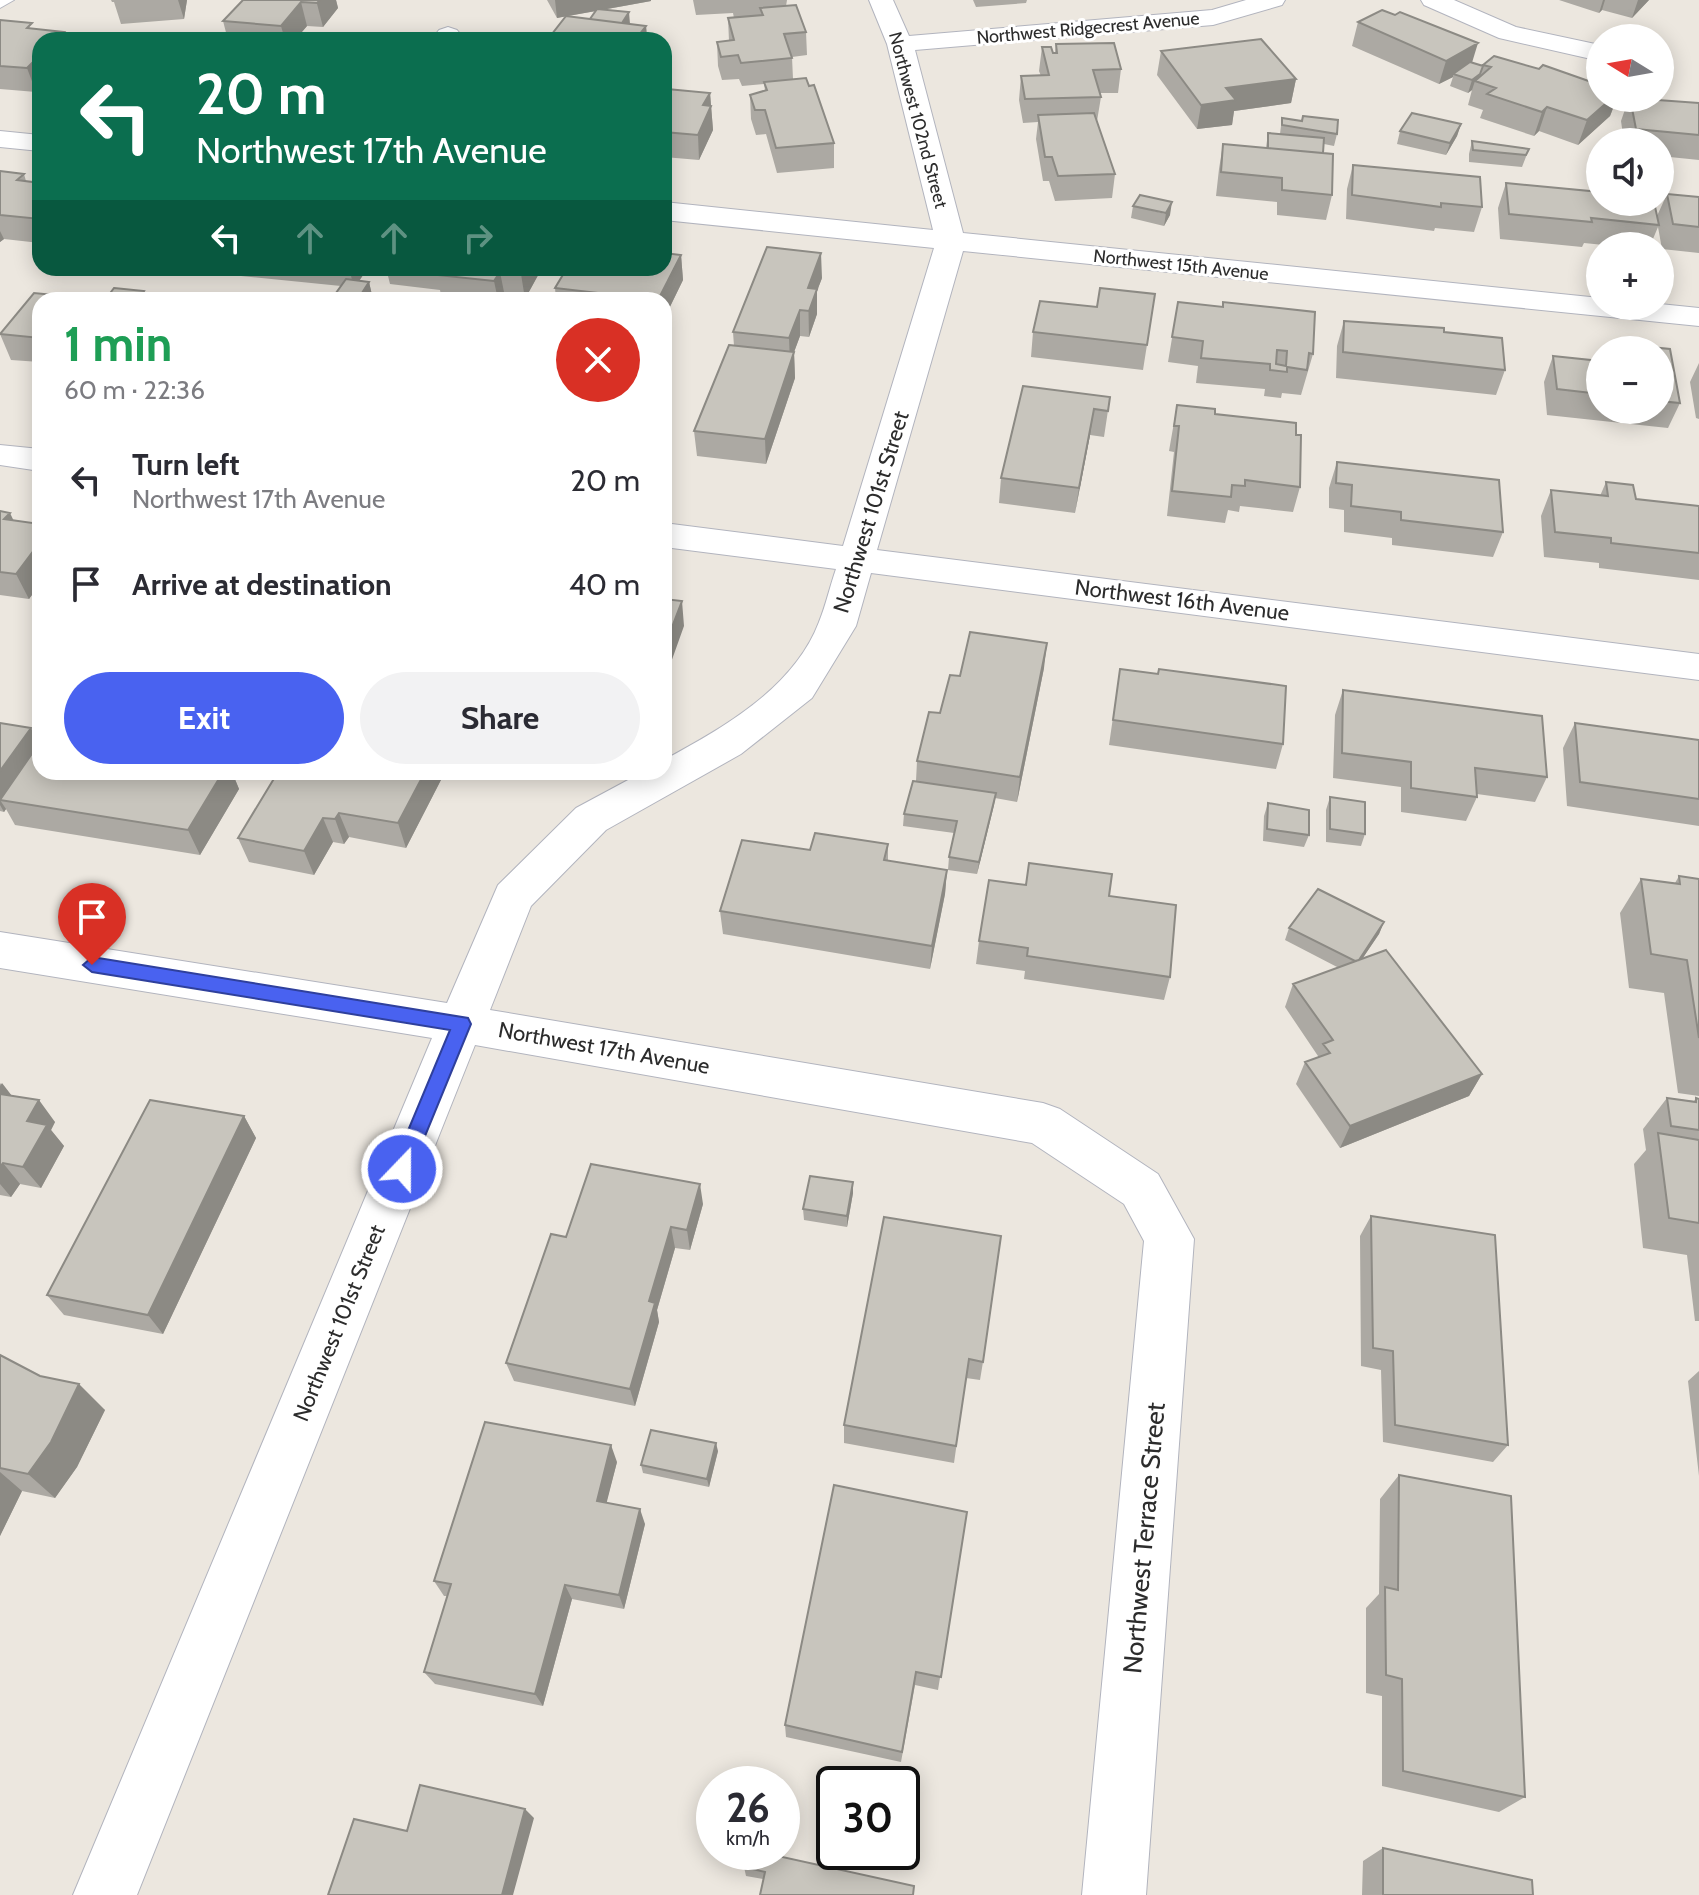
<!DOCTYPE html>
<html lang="en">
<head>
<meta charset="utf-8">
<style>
  :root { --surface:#fff; --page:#f2f2f3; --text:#2b2b33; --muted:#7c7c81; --accent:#4962f0 }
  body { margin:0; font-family:Cabin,sans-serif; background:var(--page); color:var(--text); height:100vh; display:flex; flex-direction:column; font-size:30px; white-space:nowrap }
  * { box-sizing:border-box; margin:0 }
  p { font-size:26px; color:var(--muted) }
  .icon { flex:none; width:44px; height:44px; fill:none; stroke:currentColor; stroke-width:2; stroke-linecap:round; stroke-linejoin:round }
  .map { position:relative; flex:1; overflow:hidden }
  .drawer { position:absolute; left:32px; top:292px; width:640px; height:488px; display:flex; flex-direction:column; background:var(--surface); border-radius:24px; box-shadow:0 4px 20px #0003 }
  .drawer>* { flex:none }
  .top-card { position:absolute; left:32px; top:32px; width:640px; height:244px; border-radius:24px; box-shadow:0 4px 20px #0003; background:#0b6e4f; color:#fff; overflow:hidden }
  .needle { width:52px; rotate:281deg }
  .controls { position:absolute; left:1586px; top:24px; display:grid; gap:16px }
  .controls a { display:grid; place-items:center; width:88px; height:88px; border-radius:50%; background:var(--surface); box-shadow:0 4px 20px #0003; font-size:40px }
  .speed { position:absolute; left:696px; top:1766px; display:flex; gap:16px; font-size:40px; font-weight:700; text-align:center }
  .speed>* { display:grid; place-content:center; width:104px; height:104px; border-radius:50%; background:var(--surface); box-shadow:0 4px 20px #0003; line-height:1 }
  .speed small { font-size:20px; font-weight:400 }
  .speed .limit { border:4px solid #111; border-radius:12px; background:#fff; color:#111 }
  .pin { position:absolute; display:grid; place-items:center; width:68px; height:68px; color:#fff; margin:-82px -34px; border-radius:50% 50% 50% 0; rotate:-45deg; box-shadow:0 0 8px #0007 }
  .pin .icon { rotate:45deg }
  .me { position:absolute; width:88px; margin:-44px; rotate:22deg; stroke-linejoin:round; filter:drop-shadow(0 0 6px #0008) }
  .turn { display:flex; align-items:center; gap:28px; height:168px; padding:0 32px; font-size:36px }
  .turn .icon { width:104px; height:104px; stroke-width:2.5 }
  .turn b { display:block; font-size:56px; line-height:68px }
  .lanes { display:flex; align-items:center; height:76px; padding:0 32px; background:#0003; justify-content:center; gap:40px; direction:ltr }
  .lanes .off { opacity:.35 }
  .round { display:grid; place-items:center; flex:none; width:84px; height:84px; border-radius:42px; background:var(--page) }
  .overview { display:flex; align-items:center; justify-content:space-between; height:136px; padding:0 32px }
  h1 { font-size:48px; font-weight:800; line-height:60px; color:#1e9e55 }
  .action { display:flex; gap:16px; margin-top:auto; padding:16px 32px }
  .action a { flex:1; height:92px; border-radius:48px; background:var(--accent); color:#fff; font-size:32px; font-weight:800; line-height:92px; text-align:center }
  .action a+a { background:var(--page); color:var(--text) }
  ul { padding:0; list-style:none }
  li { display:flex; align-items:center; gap:24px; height:104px; padding:0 32px }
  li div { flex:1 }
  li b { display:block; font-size:30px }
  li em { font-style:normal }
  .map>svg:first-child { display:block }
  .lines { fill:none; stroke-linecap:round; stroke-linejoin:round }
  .street-casing { stroke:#b2b4be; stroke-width:2 }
  .street { fill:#fff; fill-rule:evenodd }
  .wall { fill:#aca9a3; fill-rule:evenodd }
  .shaded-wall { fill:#8c8a84 }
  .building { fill:#c8c5bd; stroke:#8c8a84; stroke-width:2; fill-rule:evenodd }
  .route { fill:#4962f0; stroke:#2f409c; stroke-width:2 }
  .labels { text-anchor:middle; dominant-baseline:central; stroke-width:6; stroke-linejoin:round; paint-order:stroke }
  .far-street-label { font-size:18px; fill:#2c2c2c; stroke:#fff }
  .street-label { font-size:22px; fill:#2c2c2c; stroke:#fff }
  .near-street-label { font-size:26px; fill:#2c2c2c; stroke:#fff }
</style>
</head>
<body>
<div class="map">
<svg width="1699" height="1895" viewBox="0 0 1699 1895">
  <rect width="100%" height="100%" fill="#ece7df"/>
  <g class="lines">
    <g class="street-casing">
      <path id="street" d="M0,0H14L0,8Z
        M869,0H893L909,36L1212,10L1246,0H1285L1282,5L1213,25L915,50L963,233L1600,298V306L1660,304L1699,308V326L963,251L877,550L1699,654V680L871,573L856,626L812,698L741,754L606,830L531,906L490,1010L1043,1103L1060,1109L1158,1174L1194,1239L1146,1895H1082L1144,1241L1124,1204L1032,1143L475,1045L137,1895H73L432,1038L0,968V932L447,1003L498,885L576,808L643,772H664V760C723,728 794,688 819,622C826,605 830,586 836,569L664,547V523L843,546L934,248L664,220V202L933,230L887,44Z
        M1421,0H1454L1516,27L1600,45V61L1499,38L1424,5Z
        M448,27L457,30L461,35L457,40H431L439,30Z
        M0,131L40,135V151L0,147Z
        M0,445L40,449V471L0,465Z"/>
    </g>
    <use href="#street" class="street"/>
  </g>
  <path class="wall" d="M111,0H187L184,19L121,24L114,2H112Z
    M243,0H336L338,8L323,27L307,26L295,40H228L223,21Z
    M547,0H651V1L602,10L630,24L646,26L647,36L655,37V40H553L552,34L566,16L557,18ZM596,11L590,19L567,16Z
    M693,0H787L786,6L806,32L807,55L792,57L793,79L834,143V168L777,173L766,134L756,135L751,119L750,95L765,90L764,84L742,86L739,79L722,80L718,66L717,42L729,41L728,18H734L733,13L696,15Z
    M973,0H1027L1026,3L976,7Z
    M1559,0H1649L1632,18L1602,10L1599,13Z
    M0,20L34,29L64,32L67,40H40V88L36,92L0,89Z
    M1358,22L1483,66V65L1600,98H1617L1610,116L1578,145L1539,131L1534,136L1480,118L1483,110L1468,105L1472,90L1468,93L1450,86L1453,77L1439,84L1352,46Z
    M1056,44L1121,69L1118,93H1100L1101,97L1097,121L1115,174L1112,198L1055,201L1049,181H1043L1036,139L1038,122L1023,123L1019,100L1021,76H1041L1039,71L1042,47L1055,53Z
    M1161,51L1296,79L1291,103L1234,111L1232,125L1197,129L1157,75Z
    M710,93L713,130L699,160L664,157V96Z
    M1629,98L1699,103V160L1660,156V142H1624L1621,121Z
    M1282,118L1337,134L1334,146L1324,144L1323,153L1332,195L1326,220L1277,215V202L1216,196L1219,169L1223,144L1266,148L1268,133L1280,134Z
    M1461,124L1457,136L1446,155L1397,144L1400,131Z
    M1472,141L1529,149L1522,167L1469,162V154Z
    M1353,165L1482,207L1474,232L1435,228L1434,231L1346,219L1347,189Z
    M0,171L24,174L26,181L40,183V243L4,239L0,242Z
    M1506,183L1657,216L1667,194L1699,197V253L1662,249L1658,227L1650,246H1614L1584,243L1582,247L1500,239L1498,208Z
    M1133,206L1170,215L1164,226L1131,218Z
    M681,255L683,280L664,319V300H556L555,288Z
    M239,268H368L359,281L369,282L372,295L369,300H338L336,293L341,286L241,276Z
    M386,268H542L525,299L505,297L503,300H442L440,290L390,284Z
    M822,278L817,291V314L809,337L800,336L794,352L795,378L766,464L697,456L694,431L734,346L733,332Z
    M114,288L144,291L148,300H40V362L11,360L0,334L34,293L105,300Z
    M1155,294L1143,370L1031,357L1033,332Z
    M1178,302L1313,354L1301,395L1282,393L1281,398L1264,396L1265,389L1196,383L1198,366L1168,362Z
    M1344,321L1444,332L1505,370L1496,395L1336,378L1337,346Z
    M1611,343L1670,349L1680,403L1668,428L1547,415L1544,382L1553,356L1600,361V410H1660V350H1609Z
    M1699,363V419L1696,418L1690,382Z
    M1110,397L1104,437L1090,435L1075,513L999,503L1001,478Z
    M1177,405L1215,414L1300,487L1293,512L1240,506L1239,512L1228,510L1225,523L1167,516L1174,452L1169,451Z
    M1337,462L1503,532L1493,557L1392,545V538L1344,532V510L1329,508V488Z
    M1606,482L1636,499L1699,506V580L1599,568V563L1544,557L1541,516L1551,490L1600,496Z
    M0,511L14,521L40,524V584L29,599L0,595Z
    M1044,668L1017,802L995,798L977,874L948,870L949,857L954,833L903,826L904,814L916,781L917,761L940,713L960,676Z
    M1120,669L1158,674L1283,744L1276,769L1109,745Z
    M1343,690L1547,777L1535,802L1477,794V797L1466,821L1401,812V787L1333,778L1335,715Z
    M0,723L40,772H232L239,789L200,855L15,825L6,809L4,812L0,811Z
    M1575,723L1699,740V826L1567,806L1563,748Z
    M278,772H442L443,776L406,848L349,837L344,844L333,842L314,875L249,862L238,838Z
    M1330,797L1365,834L1361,846L1326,842V810Z
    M1268,803L1309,835L1304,847L1263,841L1264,816Z
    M888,844V861L947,870L945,894L930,969L723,934L720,911L810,850Z
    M1679,876L1699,879V1096L1678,1093L1664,993L1629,988L1620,913L1641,879L1675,883Z
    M1109,896L1170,977L1164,1000L1024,979L1025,971L976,964L979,941Z
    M1384,922L1379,934L1362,959L1482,1074L1469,1096L1340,1148L1296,1084L1305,1062L1318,1057V1056L1285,1007L1293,984L1339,968L1285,940L1289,928Z
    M0,1083L11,1096L55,1122L51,1130L64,1146L41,1188L20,1184L11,1197L0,1195Z
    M1667,1098L1694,1101L1696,1098L1699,1099V1321H1695L1687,1255L1643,1248L1634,1164L1646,1150L1643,1129Z
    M244,1116L256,1138L163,1334L64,1315L47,1295Z
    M853,1182V1193L847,1227L804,1220L803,1209Z
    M703,1204L690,1250L675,1248L657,1310L659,1322L635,1406L514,1381L506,1363L566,1237Z
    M1371,1216L1508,1445L1493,1462L1383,1442L1381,1370L1361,1366L1360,1236Z
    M884,1217L983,1362L980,1380L966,1378L954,1463L844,1443V1425Z
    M0,1355L105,1410L77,1467L55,1498L22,1491L0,1536Z
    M1699,1371V1476L1688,1381Z
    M718,1451L709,1487L643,1473L641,1465Z
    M617,1462L606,1503L645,1524L624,1609L572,1599L543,1706L435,1684L424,1672L448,1596H444L434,1581Z
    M1399,1475L1525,1797L1499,1812L1382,1786V1696L1366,1693V1608L1379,1594L1380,1499Z
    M967,1512L938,1690L915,1685L901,1762L786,1737L785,1725Z
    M1383,1848L1533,1895H1362L1363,1861Z
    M744,1867L913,1895L763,1879L746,1876Z"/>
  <path class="shaded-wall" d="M178,0H187L184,19Z
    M316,0H336L338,8L323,27Z
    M555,0H651V1L557,18Z
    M1603,0H1605L1602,10L1599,13Z
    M1638,0H1649L1632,18Z
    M301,2L307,26L295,40H285L281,26Z
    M629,12L630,24L619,28Z
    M646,26L647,40L639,35Z
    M64,32L67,40H55Z
    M1478,43L1471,66L1453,74V77L1439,84L1446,61Z
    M40,55V88L36,92L27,68Z
    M1480,74L1478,82L1475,81L1472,90L1468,93L1472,80Z
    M1296,79L1291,103L1234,111L1232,125L1197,129L1201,105L1226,88Z
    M710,93L713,130L699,160L698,135L703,105Z
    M1612,98H1617L1610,116L1578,145L1587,120Z
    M1547,107L1539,131L1534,136L1542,112Z
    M1461,124L1457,136L1446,155L1450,143Z
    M1172,202L1170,215L1164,226L1166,213Z
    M0,231L4,239L0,242Z
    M821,253L822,278L817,291V314L809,337L808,288Z
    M681,255L683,280L664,319V300H658Z
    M349,268H368L354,288Z
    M524,268H542L525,299L521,274Z
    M500,272L505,297L503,300H498L494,281Z
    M369,282L372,295L369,300H361L360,296Z
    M144,291L148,300H138Z
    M800,310V336L790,363L789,338Z
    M794,352L795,378L766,464L765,439Z
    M1094,409L1090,435L1075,513L1079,488Z
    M665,434L667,447L664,453V437Z
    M10,513L22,538L4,519Z
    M40,542V584L29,599L16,574Z
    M682,601L684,626L664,682V648Z
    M1047,643L1044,668L1017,802L1020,777Z
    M31,728L40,744L0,800L6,809L4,812L0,805V771Z
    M223,772H232L239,789L200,855L188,830Z
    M425,772H442L443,776L406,848L398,823Z
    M996,793L994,805L977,874L979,862Z
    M339,813L349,837L344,844L335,819Z
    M323,818L333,842L314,875L304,851Z
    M947,870L945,894L930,969L932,946Z
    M1384,922L1379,934L1352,974L1357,962Z
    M1482,1074L1469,1096L1340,1148L1350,1126Z
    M2,1083L19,1105L0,1098V1086Z
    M39,1100L55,1122L51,1130L64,1146L41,1188L23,1167L27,1121Z
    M244,1116L256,1138L163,1334L148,1315Z
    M3,1163L20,1184L11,1197L0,1184V1167Z
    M853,1182V1193L847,1227V1216Z
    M700,1184L703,1204L690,1250L687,1230Z
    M671,1227L675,1248L657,1310L659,1322L635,1406L630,1389L649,1301Z
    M79,1384L105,1410L77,1467L55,1498L28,1474Z
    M716,1443L718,1451L709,1487L707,1479Z
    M611,1445L617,1462L603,1517L597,1501Z
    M0,1472L22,1491L0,1536Z
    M640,1509L645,1524L624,1609L619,1595Z
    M565,1585L572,1599L543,1706L535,1694Z
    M525,1809L534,1818L513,1895H502Z"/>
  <path class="building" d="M243,0H320L317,3L301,2L281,26L223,21Z
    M796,5L806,32L784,34L792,58L741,63L738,55L721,57L717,42L734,40L728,18L763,15L760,8Z
    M597,9L629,12L622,23L590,19Z
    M1382,10L1395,15L1400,12L1478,43L1446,61L1358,22Z
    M566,16L646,26L639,35L655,37L653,40H568L571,36L552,34Z
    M0,20L32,23L27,28L64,32L55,40H40V55L27,68L0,66Z
    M1261,39L1296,79L1226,88L1236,100L1201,105L1161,51Z
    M1114,43L1121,69L1093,70L1101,97L1025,99L1021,76L1049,75L1042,47H1051L1053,53H1057L1056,44Z
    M1494,56L1539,69L1543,65L1600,85V98H1612L1587,120L1547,107L1542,112L1487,94L1496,88L1475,81L1491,67L1483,65Z
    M1470,62L1483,66L1480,74L1472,80L1453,74Z
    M806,78L809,86L814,85L834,143L776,148L765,110H755L750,95L767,90L764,82Z
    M667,89L710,93L703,105L711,106L698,135L664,132V96Z
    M1630,98L1699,103V135L1636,129Z
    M1094,113L1115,174L1058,176L1052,157H1045L1038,115Z
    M1412,113L1461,124L1450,143L1400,131Z
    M1303,116L1338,120L1337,134L1282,125V118L1302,121Z
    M1268,133L1324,138L1323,153L1268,148Z
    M1472,141L1529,149L1526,155L1473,150Z
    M1223,144L1333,154L1332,195L1282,190V178L1221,172Z
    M1353,165L1480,177L1482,207L1441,203V207L1352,195Z
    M0,171L24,174L17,180L40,183V219L0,215Z
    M1506,183L1600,192V202H1654L1659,225L1591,218L1592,222L1509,214Z
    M1667,194L1699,197V227L1673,224Z
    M1140,195L1172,202L1166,213L1133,206Z
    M767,247L821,253L808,288L817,289L809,311L800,310L789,338L733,332Z
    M664,253L681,255L658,300L555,288L567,268H664Z
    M441,268H524L521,274L500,272L494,281L437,275Z
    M346,279L369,282L360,296L336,293Z
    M114,288L144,291L138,300H40V338L0,334L34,293L105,300Z
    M1100,288L1155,294L1147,345L1033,332L1040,301L1097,307Z
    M1178,302L1223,307V302L1315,312L1313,354L1309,353L1307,370L1287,367V372L1270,370V364L1201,358L1203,341L1172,337ZM1277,350L1287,351L1286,366L1276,364Z
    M1344,321L1444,328V332L1502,338L1505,370L1343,352Z
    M1611,343L1670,349L1680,403L1660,401V350H1613Z
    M729,345L794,352L765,439L694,431Z
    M1553,356L1600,361V394L1557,389Z
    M1023,386L1110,397L1108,411L1094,409L1079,488L1001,478Z
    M1177,405L1215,409V414L1296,423V435H1301L1300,487L1245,480V486L1232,485L1231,497L1172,491L1179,426H1174Z
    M1337,462L1499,480L1503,532L1401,520V512L1351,506L1352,485L1336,483Z
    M1606,482L1633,485L1636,499L1699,506V553L1611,543V538L1555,532L1551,490L1608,496Z
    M0,511L10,513L4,519L40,524V542L16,574L0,572Z
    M664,599L682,601L664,648Z
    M970,632L1047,643L1020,777L917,761L929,712L940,713L950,675L960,676Z
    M1120,669L1158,674L1159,669L1286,686L1283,744L1113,720Z
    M1343,690L1542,716L1547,777L1475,768L1477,797L1411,788V762L1342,753Z
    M0,723L31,728L0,771Z
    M1575,723L1699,740V799L1580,782Z
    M40,742V772H223L188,830L0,800Z
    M278,772H425L398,823L339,813L335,819L323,818L304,851L238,838Z
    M913,781L996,793L979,862L949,857L957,821L904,814Z
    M1330,797L1365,802V834L1330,829Z
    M1268,803L1309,810V835L1267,829Z
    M815,833L888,844L884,860L947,870L932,946L720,911L742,840L810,850Z
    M1029,863L1112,874L1109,896L1176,905L1170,977L1027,956L1028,948L979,941L989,880L1026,885Z
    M1679,876L1699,879V1038L1687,960L1651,954L1641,879L1680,884Z
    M1318,889L1384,922L1359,960L1355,961L1289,928Z
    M1386,950L1482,1074L1350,1126L1305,1062L1330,1053L1323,1044L1333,1040L1293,984Z
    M0,1094L39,1100L27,1121L47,1125L23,1167L3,1163L0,1167Z
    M1667,1098L1696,1102V1098L1699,1099V1130L1671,1126Z
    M150,1100L244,1116L148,1315L47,1295Z
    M1658,1133L1699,1140V1223L1669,1218Z
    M591,1164L700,1184L687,1230L671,1227L649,1301L655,1303L630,1389L506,1363L551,1234L566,1237Z
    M810,1176L853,1182L847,1216L803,1209Z
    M1371,1216L1495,1235L1508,1445L1395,1425L1393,1351L1373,1348Z
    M884,1217L1001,1236L983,1362L969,1359L956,1446L844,1425Z
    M0,1355L40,1376L79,1384L51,1442L28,1474L0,1468Z
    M485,1422L611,1445L597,1501L640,1509L619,1595L565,1585L535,1694L424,1672L451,1584L434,1581Z
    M651,1430L716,1443L707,1479L641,1465Z
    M1399,1475L1511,1496L1525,1797L1403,1771L1402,1679L1386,1675L1385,1587L1398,1590Z
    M834,1485L967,1512L941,1677L916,1672L902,1752L785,1725Z
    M420,1785L525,1809L502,1895H328L354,1819L407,1831Z
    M1383,1848L1532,1880L1533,1895H1383Z
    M747,1852H760L914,1886L913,1895H760L765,1872L744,1867Z"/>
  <path class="route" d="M92,957L468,1018L471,1024L409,1175L402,1178L392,1169L450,1030L92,972L83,965Z"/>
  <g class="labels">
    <g class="far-street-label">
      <text transform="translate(1088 28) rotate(-5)">Northwest Ridgecrest Avenue</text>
      <text transform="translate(918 120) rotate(75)">Northwest 102nd Street</text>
      <text transform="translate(1181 265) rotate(6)">Northwest 15th Avenue</text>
    </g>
    <g class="street-label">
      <text transform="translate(871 512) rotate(-73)">Northwest 101st Street</text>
      <text transform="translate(1182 600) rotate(7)">Northwest 16th Avenue</text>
      <text transform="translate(604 1048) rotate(10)">Northwest 17th Avenue</text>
      <text transform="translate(339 1323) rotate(-68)">Northwest 101st Street</text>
    </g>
    <g class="near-street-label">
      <text transform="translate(1144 1538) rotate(-85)">Northwest Terrace Street</text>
    </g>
  </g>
</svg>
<div class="controls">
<a><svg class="needle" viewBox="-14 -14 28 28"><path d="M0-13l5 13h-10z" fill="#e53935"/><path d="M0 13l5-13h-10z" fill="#7c7c81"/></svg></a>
<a><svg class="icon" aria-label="sound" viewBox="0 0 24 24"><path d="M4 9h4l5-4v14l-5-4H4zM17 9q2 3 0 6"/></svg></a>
<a>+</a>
<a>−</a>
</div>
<div class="speed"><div>26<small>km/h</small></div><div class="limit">30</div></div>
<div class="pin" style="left:92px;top:965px;background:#d93025"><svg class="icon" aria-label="arrive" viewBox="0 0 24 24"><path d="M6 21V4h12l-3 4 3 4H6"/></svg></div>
<svg class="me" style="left:402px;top:1169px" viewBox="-20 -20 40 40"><circle r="17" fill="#4962f0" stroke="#fff" stroke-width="3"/><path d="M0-11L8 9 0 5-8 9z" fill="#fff"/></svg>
<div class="top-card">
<div class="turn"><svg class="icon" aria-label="left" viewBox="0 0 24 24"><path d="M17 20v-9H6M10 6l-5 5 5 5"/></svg><div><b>20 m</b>Northwest 17th Avenue</div></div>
<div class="lanes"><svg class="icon" aria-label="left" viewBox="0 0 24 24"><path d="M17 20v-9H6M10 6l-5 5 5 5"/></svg><svg class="icon off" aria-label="ahead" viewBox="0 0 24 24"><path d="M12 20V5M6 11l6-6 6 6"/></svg><svg class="icon off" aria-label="ahead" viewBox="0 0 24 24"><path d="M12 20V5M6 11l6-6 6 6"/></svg><svg class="icon off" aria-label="right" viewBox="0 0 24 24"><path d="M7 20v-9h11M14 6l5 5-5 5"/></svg></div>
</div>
<section class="drawer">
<div class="overview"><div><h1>1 min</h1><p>60 m · 22:36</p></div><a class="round" style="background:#d93025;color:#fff"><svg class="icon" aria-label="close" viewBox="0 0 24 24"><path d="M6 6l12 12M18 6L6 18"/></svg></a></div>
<ul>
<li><svg class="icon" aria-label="left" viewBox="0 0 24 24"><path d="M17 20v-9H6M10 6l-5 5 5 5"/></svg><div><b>Turn left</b><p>Northwest 17th Avenue</p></div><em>20 m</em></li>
<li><svg class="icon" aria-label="arrive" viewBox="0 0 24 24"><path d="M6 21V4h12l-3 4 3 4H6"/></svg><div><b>Arrive at destination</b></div><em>40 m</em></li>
</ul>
<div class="action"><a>Exit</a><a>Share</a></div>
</section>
</div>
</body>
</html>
